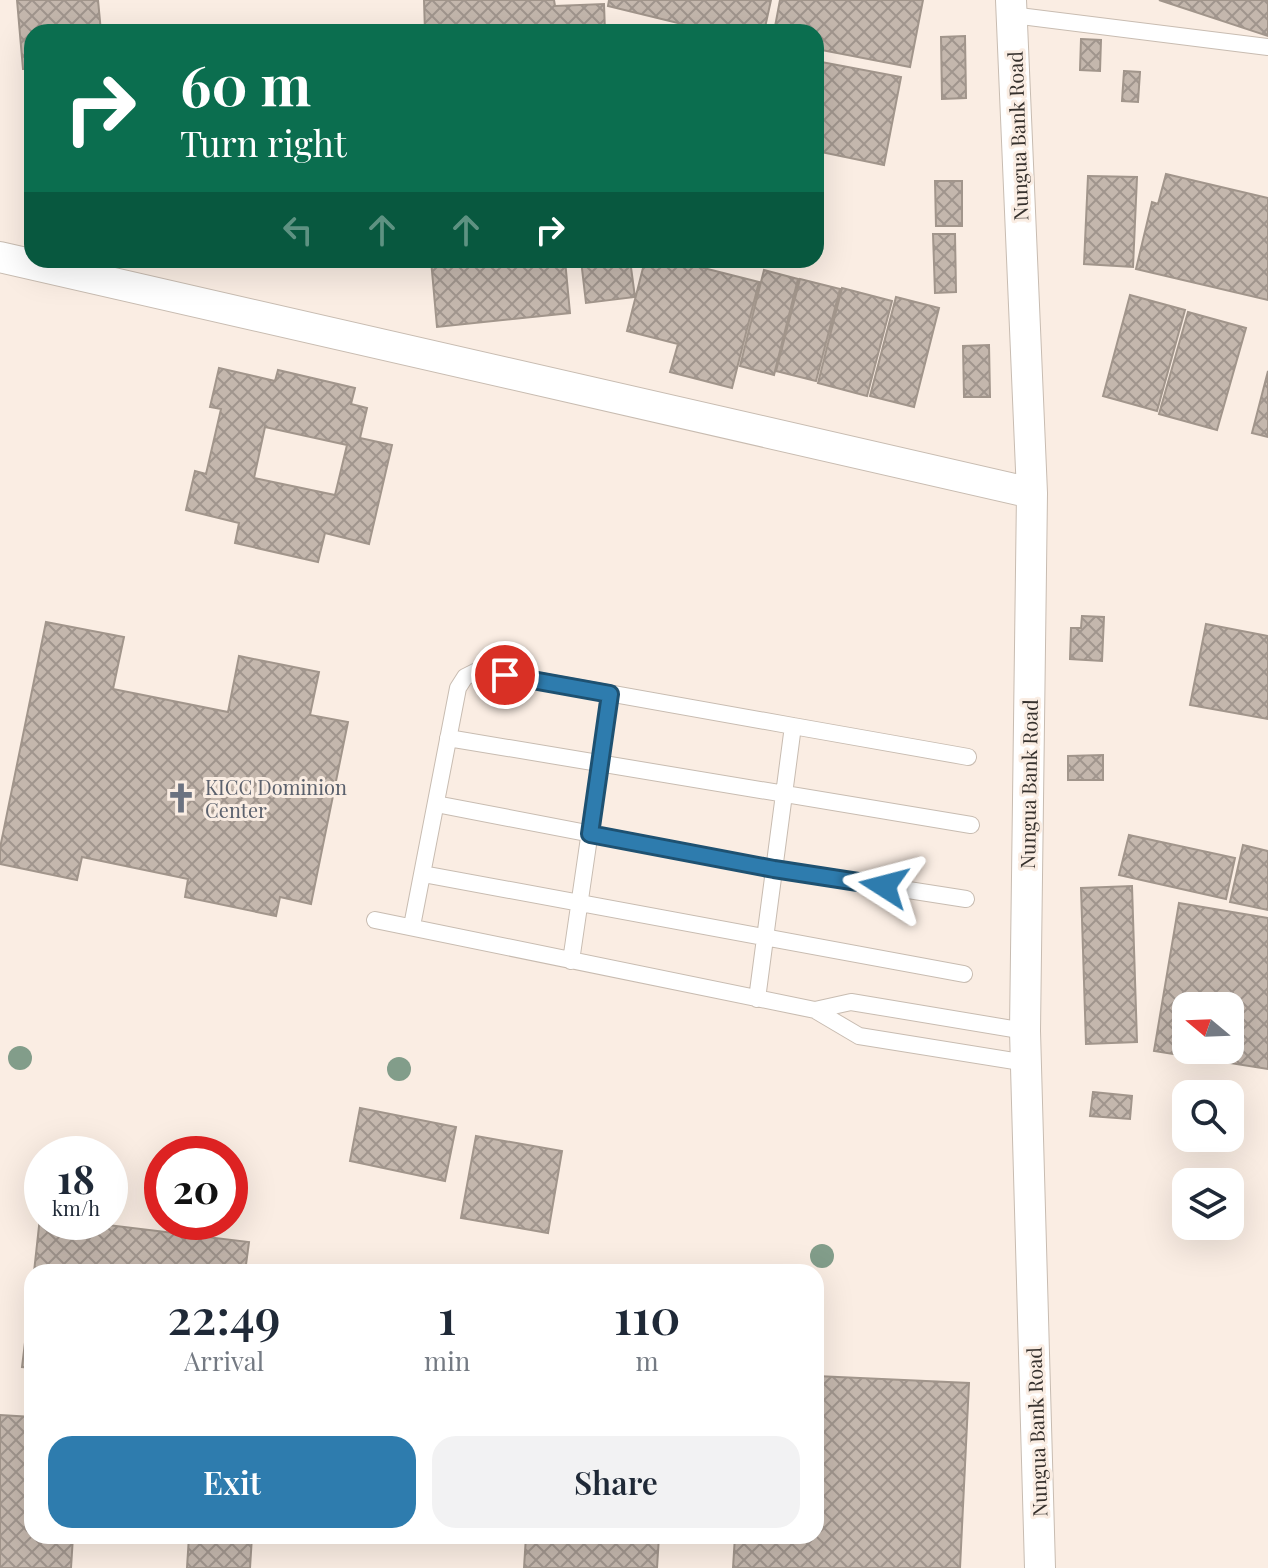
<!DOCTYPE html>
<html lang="en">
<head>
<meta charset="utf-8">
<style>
  :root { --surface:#fff; --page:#f2f2f3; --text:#1f2937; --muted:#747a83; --accent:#2e7cae }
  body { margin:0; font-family:"Playfair Display",serif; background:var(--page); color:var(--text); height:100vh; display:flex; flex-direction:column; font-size:30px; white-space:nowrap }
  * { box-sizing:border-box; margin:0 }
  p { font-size:26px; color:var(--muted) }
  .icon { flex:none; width:44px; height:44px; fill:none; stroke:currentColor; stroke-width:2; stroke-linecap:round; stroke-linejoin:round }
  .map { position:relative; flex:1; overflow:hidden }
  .panel { position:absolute; left:24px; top:1264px; width:800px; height:280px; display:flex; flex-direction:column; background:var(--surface); border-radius:24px; box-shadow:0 8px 32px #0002 }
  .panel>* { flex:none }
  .guide { position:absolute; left:24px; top:24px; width:800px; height:244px; border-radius:24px; box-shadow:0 8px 32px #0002; background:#0b6e4f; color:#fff; overflow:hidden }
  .needle { width:52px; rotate:289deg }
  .controls { position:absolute; left:1172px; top:992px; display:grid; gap:16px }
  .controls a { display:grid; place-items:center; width:72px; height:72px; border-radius:16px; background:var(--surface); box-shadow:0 8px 32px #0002; font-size:40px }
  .speed { position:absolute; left:24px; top:1136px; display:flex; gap:16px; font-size:40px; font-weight:700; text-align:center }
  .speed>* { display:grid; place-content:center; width:104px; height:104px; border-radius:50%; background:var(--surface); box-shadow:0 8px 32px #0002; line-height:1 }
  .speed small { font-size:20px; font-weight:400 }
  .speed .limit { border:12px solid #d22; background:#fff; color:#111 }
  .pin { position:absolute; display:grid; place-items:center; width:68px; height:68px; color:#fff; margin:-34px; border:4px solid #fff; border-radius:50%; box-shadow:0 2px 8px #0007 }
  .me { position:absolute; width:88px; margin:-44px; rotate:279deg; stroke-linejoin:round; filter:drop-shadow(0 0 6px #0008) }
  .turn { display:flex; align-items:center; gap:28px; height:168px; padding:0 24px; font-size:36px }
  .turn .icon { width:104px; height:104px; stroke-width:2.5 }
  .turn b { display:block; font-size:56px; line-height:68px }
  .lanes { display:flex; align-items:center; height:76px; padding:0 24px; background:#0003; justify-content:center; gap:40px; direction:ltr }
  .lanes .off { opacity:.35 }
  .eta { display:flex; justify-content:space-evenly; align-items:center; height:136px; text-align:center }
  .eta b { font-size:48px; font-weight:600; line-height:56px }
  .action { display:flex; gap:16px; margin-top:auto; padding:16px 24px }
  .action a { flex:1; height:92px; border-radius:24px; background:var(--accent); color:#fff; font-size:32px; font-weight:600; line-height:92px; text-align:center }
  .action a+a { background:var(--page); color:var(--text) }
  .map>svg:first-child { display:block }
  .building { fill:url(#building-cross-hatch); stroke:#a1958b; stroke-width:2; fill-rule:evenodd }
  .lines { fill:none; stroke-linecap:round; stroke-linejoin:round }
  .service-casing { stroke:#c8bcb1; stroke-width:18 }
  .minor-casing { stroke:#c8bcb1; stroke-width:32 }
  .service { stroke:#fff; stroke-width:16 }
  .minor { stroke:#fff; stroke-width:30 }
  .tree { fill:#829d8a }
  .route-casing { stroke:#1e5171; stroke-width:20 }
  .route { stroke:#2e7cae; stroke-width:14 }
  .labels { text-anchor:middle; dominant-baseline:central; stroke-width:6; stroke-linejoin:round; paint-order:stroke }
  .street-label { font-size:20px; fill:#36312d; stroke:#faede3 }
  .worship-label { font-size:20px; fill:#5b616d; stroke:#faede3; text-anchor:start }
</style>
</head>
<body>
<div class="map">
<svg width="1268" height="1568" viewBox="0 0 1268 1568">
  <defs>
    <pattern id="building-cross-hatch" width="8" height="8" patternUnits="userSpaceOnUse" patternTransform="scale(2)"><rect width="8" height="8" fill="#c4b7ad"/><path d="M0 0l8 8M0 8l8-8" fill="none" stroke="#a0958d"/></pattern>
  </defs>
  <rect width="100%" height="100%" fill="#faede3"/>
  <path class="building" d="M17,0H98L101,32H32V69H23Z
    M424,0H554L555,6L604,4L605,32H425Z
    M609,0H771L764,32H715L608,6Z
    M780,0H923L910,67L816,49V32H774Z
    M1159,0H1268V36Z
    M965,36L966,98L942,99L941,37Z
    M1081,39L1101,40L1100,71L1080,70Z
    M816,61L901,77L884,165L816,151Z
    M1124,71L1140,72L1138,102L1122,101Z
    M1166,174L1268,198V300L1136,269L1152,202L1158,204Z
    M1088,176L1137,177L1133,267L1084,264Z
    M935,181H962V226H936Z
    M933,234H955L956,292L935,293Z
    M431,260H565L570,313L437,327Z
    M581,260H630L635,297L586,303Z
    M645,260H672L759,282L732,388L670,372L678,344L627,331Z
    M764,270L798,279L774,375L740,366Z
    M800,279L840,289L816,381L776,371Z
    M842,288L892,301L867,396L818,383Z
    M1130,295L1185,310L1157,411L1103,396Z
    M896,297L939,308L914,407L870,396Z
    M1188,312L1246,328L1217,430L1159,414Z
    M989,345L990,397H964L963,346Z
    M219,368L275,381L278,370L355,388L351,404L367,408L360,438L392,445L369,544L325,533L318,562L235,543L239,523L186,510L195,471L206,474L221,409L210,407ZM265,427L347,445L335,495L254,478Z
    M1268,371V437L1252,433Z
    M1082,616L1104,617L1102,661L1070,659L1071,628H1081Z
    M46,622L124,637L113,689L228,712L239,656L319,672L310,715L348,722L311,904L280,897L276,916L185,897L188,879L82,857L77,880L0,864V848Z
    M1206,624L1268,636V719L1190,705Z
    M1103,755V780H1068V756Z
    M1129,835L1235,858L1226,899L1119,875Z
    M1243,845L1268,851V910L1230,902Z
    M1132,886L1137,1042L1086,1044L1081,888Z
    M1179,903L1268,918V1069L1154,1051ZM1186,1006H1230V1050H1186Z
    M1093,1092L1132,1096L1130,1119L1090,1116Z
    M360,1108L456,1127L445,1181L350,1161Z
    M476,1136L562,1151L548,1233L461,1218Z
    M40,1217L42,1222H83L249,1242L245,1272H34Z
    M32,1285V1368L22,1367Z
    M816,1376L969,1383L960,1568H733L735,1536H816Z
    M0,1415L32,1417V1536H73L71,1568H0Z
    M189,1536H252L250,1568H187Z
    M526,1536H659L657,1568H524Z"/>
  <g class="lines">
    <g class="service-casing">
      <path id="service" d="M1012,15L1268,47
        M448,738L971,825
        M436,804L774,869L966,899
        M423,874L964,974
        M375,920L815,1010L859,1036L1026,1063
        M412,926L458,688L465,677L479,670L793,726
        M571,961L610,694
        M757,999L793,726L968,757
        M815,1010L851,1002L1025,1031"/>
    </g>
    <g class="minor-casing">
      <path id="minor" d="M1011,0L1032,493L1025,1031L1040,1568
        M0,257L1032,493"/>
    </g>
    <use href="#service" class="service"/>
    <use href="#minor" class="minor"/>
  </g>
  <g class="tree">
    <circle cx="20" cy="1058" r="12"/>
    <circle cx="399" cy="1069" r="12"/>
    <circle cx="822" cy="1256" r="12"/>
  </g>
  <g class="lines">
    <g class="route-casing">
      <path id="route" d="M505,675L610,694L590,834L774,869L884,886"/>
    </g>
    <use href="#route" class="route"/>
  </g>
  <defs>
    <g id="church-bare" transform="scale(2.4)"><path d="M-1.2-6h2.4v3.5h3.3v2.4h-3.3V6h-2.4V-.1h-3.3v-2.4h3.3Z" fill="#6b7280" stroke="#faede3" stroke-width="2.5" paint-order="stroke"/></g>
  </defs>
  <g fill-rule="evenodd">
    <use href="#church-bare" x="181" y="798"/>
  </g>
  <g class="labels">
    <g class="street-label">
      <text transform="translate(1017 136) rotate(-92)">Nungua Bank Road</text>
      <text transform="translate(1028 784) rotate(-89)">Nungua Bank Road</text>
      <text transform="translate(1036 1432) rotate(-92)">Nungua Bank Road</text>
    </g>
    <g class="worship-label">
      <text x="205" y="786">KICC Dominion<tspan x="205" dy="23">Center</tspan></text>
    </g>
  </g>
</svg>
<div class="controls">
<a><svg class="needle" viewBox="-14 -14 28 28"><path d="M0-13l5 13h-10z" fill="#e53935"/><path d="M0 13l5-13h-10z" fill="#747a83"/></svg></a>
<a><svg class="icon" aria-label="search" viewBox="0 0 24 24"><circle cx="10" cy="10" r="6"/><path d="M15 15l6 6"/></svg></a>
<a><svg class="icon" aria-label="layers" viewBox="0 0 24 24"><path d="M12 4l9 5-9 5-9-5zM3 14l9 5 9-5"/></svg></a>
</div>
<div class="speed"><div>18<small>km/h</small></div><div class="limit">20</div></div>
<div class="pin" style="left:505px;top:675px;background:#d93025"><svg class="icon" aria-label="arrive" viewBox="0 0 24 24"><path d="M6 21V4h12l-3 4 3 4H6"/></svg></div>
<svg class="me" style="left:884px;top:886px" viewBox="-20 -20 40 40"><path d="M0-17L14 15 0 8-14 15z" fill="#2e7cae" stroke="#fff" stroke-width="4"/></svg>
<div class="guide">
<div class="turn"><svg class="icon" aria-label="right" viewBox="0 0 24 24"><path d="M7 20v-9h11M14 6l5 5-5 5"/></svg><div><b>60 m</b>Turn right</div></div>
<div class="lanes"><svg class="icon off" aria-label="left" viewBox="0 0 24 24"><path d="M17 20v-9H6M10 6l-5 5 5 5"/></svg><svg class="icon off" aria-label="ahead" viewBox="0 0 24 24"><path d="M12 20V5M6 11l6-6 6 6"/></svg><svg class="icon off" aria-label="ahead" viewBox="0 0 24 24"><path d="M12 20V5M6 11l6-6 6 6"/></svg><svg class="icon" aria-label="right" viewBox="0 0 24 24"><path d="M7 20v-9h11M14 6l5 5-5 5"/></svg></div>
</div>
<section class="panel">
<div class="eta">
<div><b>22:49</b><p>Arrival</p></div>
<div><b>1</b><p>min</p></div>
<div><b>110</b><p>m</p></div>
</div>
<div class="action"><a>Exit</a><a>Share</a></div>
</section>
</div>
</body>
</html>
